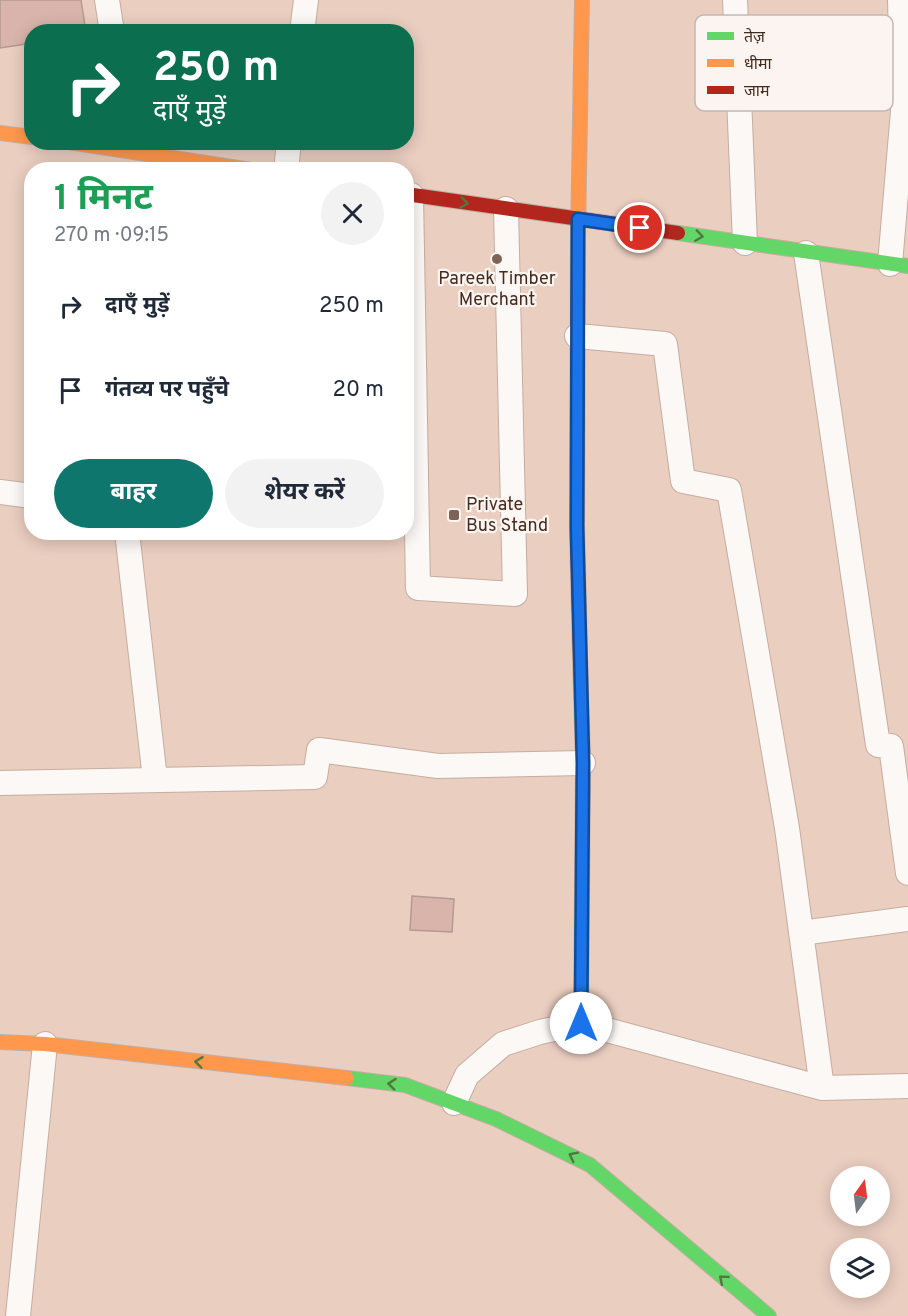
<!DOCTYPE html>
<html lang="hi">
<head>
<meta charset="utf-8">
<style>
  :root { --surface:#fff; --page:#f2f2f3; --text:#1f2937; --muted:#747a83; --accent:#0f766e }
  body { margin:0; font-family:Overpass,"Noto Sans Devanagari",sans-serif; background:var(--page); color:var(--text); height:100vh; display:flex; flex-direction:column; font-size:22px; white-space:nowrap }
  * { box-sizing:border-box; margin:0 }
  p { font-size:20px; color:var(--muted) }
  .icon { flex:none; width:33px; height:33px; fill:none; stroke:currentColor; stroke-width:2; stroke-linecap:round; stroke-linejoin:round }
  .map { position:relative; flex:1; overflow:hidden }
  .side { position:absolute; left:24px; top:162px; width:390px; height:378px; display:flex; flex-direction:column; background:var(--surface); border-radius:24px; box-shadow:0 3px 15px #0003 }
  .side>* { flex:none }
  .guide { position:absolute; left:24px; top:24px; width:390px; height:126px; border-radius:24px; box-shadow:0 3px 15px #0003; background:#0b6e4f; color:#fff; overflow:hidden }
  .needle { width:39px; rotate:14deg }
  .buttons { position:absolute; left:830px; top:1166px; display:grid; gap:12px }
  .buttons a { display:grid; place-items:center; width:60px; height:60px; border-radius:50%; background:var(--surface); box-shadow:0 3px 15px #0003; font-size:30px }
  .pin { position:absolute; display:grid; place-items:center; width:51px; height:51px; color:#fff; margin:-26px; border:3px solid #fff; border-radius:50%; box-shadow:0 2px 6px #0007 }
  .me { position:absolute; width:66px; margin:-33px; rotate:0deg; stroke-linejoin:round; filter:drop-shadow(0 0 4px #0008) }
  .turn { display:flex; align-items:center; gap:21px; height:126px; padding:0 30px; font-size:27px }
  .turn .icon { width:78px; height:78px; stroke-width:2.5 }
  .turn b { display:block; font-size:42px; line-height:51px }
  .round { display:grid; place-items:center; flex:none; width:63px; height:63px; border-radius:32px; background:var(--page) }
  .summary { display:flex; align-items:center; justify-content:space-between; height:102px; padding:0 30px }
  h1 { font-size:36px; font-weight:700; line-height:45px; color:#1e9e55 }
  .action { display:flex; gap:12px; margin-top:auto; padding:12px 30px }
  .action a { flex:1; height:69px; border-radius:36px; background:var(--accent); color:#fff; font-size:24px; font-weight:700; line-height:69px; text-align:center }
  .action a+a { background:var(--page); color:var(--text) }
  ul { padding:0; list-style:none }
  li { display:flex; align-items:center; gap:18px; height:84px; padding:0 30px }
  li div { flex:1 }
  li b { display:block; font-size:22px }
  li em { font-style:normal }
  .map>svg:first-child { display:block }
  .building { fill:#d9b4ab; stroke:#b39a92; stroke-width:1.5 }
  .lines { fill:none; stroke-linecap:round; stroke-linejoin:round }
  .street-casing { stroke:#c5ada1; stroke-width:26 }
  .fast-casing { stroke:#c5ada1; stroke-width:16 }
  .slow-casing { stroke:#c5ada1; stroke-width:16 }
  .jam-casing { stroke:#c5ada1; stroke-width:16 }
  .street { stroke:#fcf8f6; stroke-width:24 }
  .fast { stroke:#63d668; stroke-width:14 }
  .slow { stroke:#ff974d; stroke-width:14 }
  .jam { stroke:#b3261e; stroke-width:14 }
  .oneway { stroke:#51783f }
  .route-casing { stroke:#114b97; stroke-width:15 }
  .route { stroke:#1a73e8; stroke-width:10 }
  .poi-dot { fill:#7d6457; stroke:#fbf4f1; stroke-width:2 }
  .labels { text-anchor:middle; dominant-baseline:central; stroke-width:4.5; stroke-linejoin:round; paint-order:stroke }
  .poi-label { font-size:18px; fill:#432b1e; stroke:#fbf4f1 }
  .key { fill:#fbf4f1; stroke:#c4b8b2; stroke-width:1.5 }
  .key-label { font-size:16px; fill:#432b1e }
</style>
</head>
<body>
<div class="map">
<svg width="908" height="1316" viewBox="0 0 908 1316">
  <rect width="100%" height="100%" fill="#eacec0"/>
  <path class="building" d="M0,0H81L86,32H32V43L0,48Z
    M412,896L454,899L452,932L410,930Z"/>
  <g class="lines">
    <g class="street-casing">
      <path id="street" d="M107,0L112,32
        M735,0L745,243
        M302,32L306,0
        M286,170L289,142
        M411,195L418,588L515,594L506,209
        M806,253L878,745L891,746L908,873
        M890,264L903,111L900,0
        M577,336L665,344L683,481L729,490L787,828L822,1088
        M0,492L32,496
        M127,532L155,779
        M0,783L315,777L319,750L438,766L583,763
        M801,933L908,919
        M454,1103L467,1075L503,1044L540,1032L581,1023L822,1088L908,1086
        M18,1316L45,1044"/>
    </g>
    <g class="fast-casing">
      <path id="fast" d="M678,233L908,266
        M580,656L583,763L581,1023
        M347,1078L405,1085L496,1119L590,1165L769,1316"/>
    </g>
    <g class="slow-casing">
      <path id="slow" d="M0,133L32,137
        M69,142L251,170
        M578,237L582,0
        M0,1042L45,1044L347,1078"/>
    </g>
    <g class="jam-casing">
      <path id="jam" d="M406,194L678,233
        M578,237L577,528L580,656"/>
    </g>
    <use href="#street" class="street"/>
    <use href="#fast" class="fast"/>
    <use href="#slow" class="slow"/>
    <use href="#jam" class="jam"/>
  </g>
  <defs><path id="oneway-chevron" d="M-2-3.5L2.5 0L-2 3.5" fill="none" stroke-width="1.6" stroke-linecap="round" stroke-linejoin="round" transform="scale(1.5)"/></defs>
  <g class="oneway">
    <use href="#oneway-chevron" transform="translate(464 203) rotate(8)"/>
    <use href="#oneway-chevron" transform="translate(699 236) rotate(8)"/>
    <use href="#oneway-chevron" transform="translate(199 1062) rotate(-173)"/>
    <use href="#oneway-chevron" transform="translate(392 1084) rotate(-174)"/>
    <use href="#oneway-chevron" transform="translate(573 1156) rotate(-153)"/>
    <use href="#oneway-chevron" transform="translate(723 1279) rotate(-140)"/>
  </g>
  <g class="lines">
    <g class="route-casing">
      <path id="route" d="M581,1023L583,763L577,528L578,219L640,228"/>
    </g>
    <use href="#route" class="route"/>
  </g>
  <g class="poi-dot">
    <circle cx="497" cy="259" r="6"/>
    <rect x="448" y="509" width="12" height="12" rx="3"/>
  </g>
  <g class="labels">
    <g class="poi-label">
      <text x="497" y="279">Pareek Timber<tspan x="497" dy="21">Merchant</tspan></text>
      <text x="466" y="505" text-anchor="start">Private<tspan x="466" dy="21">Bus Stand</tspan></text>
    </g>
  </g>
  <rect x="695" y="15" width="198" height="96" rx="9" class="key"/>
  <rect x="707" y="32" width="27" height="8" fill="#63d668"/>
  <rect x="707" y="59" width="27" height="8" fill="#ff974d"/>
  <rect x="707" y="86" width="27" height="8" fill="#b3261e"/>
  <g class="key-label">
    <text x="744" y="42">तेज़</text>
    <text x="744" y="69">धीमा</text>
    <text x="744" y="96">जाम</text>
  </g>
</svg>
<div class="buttons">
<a><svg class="needle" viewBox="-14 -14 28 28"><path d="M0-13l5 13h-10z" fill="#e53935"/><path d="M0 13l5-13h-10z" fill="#747a83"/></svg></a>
<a><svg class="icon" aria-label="layers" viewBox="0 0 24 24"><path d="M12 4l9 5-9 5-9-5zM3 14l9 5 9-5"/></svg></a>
</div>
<div class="pin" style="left:640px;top:228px;background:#d93025"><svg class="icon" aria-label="arrive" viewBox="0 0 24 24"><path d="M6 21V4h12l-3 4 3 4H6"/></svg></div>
<svg class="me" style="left:581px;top:1023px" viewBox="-20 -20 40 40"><circle r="19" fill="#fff"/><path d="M0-13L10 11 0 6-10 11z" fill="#1a73e8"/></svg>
<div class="guide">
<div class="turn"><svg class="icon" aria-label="right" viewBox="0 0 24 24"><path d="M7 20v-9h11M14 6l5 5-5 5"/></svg><div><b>250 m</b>दाएँ मुड़ें</div></div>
</div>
<section class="side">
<div class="summary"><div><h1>1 मिनट</h1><p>270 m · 09:15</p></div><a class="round"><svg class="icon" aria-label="close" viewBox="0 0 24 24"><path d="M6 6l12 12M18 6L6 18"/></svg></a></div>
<ul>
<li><svg class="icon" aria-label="right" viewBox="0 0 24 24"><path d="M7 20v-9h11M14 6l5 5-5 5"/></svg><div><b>दाएँ मुड़ें</b></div><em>250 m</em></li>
<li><svg class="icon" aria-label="arrive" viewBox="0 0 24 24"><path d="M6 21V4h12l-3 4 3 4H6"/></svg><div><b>गंतव्य पर पहुँचे</b></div><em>20 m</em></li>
</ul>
<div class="action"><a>बाहर</a><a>शेयर करें</a></div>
</section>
</div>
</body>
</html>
